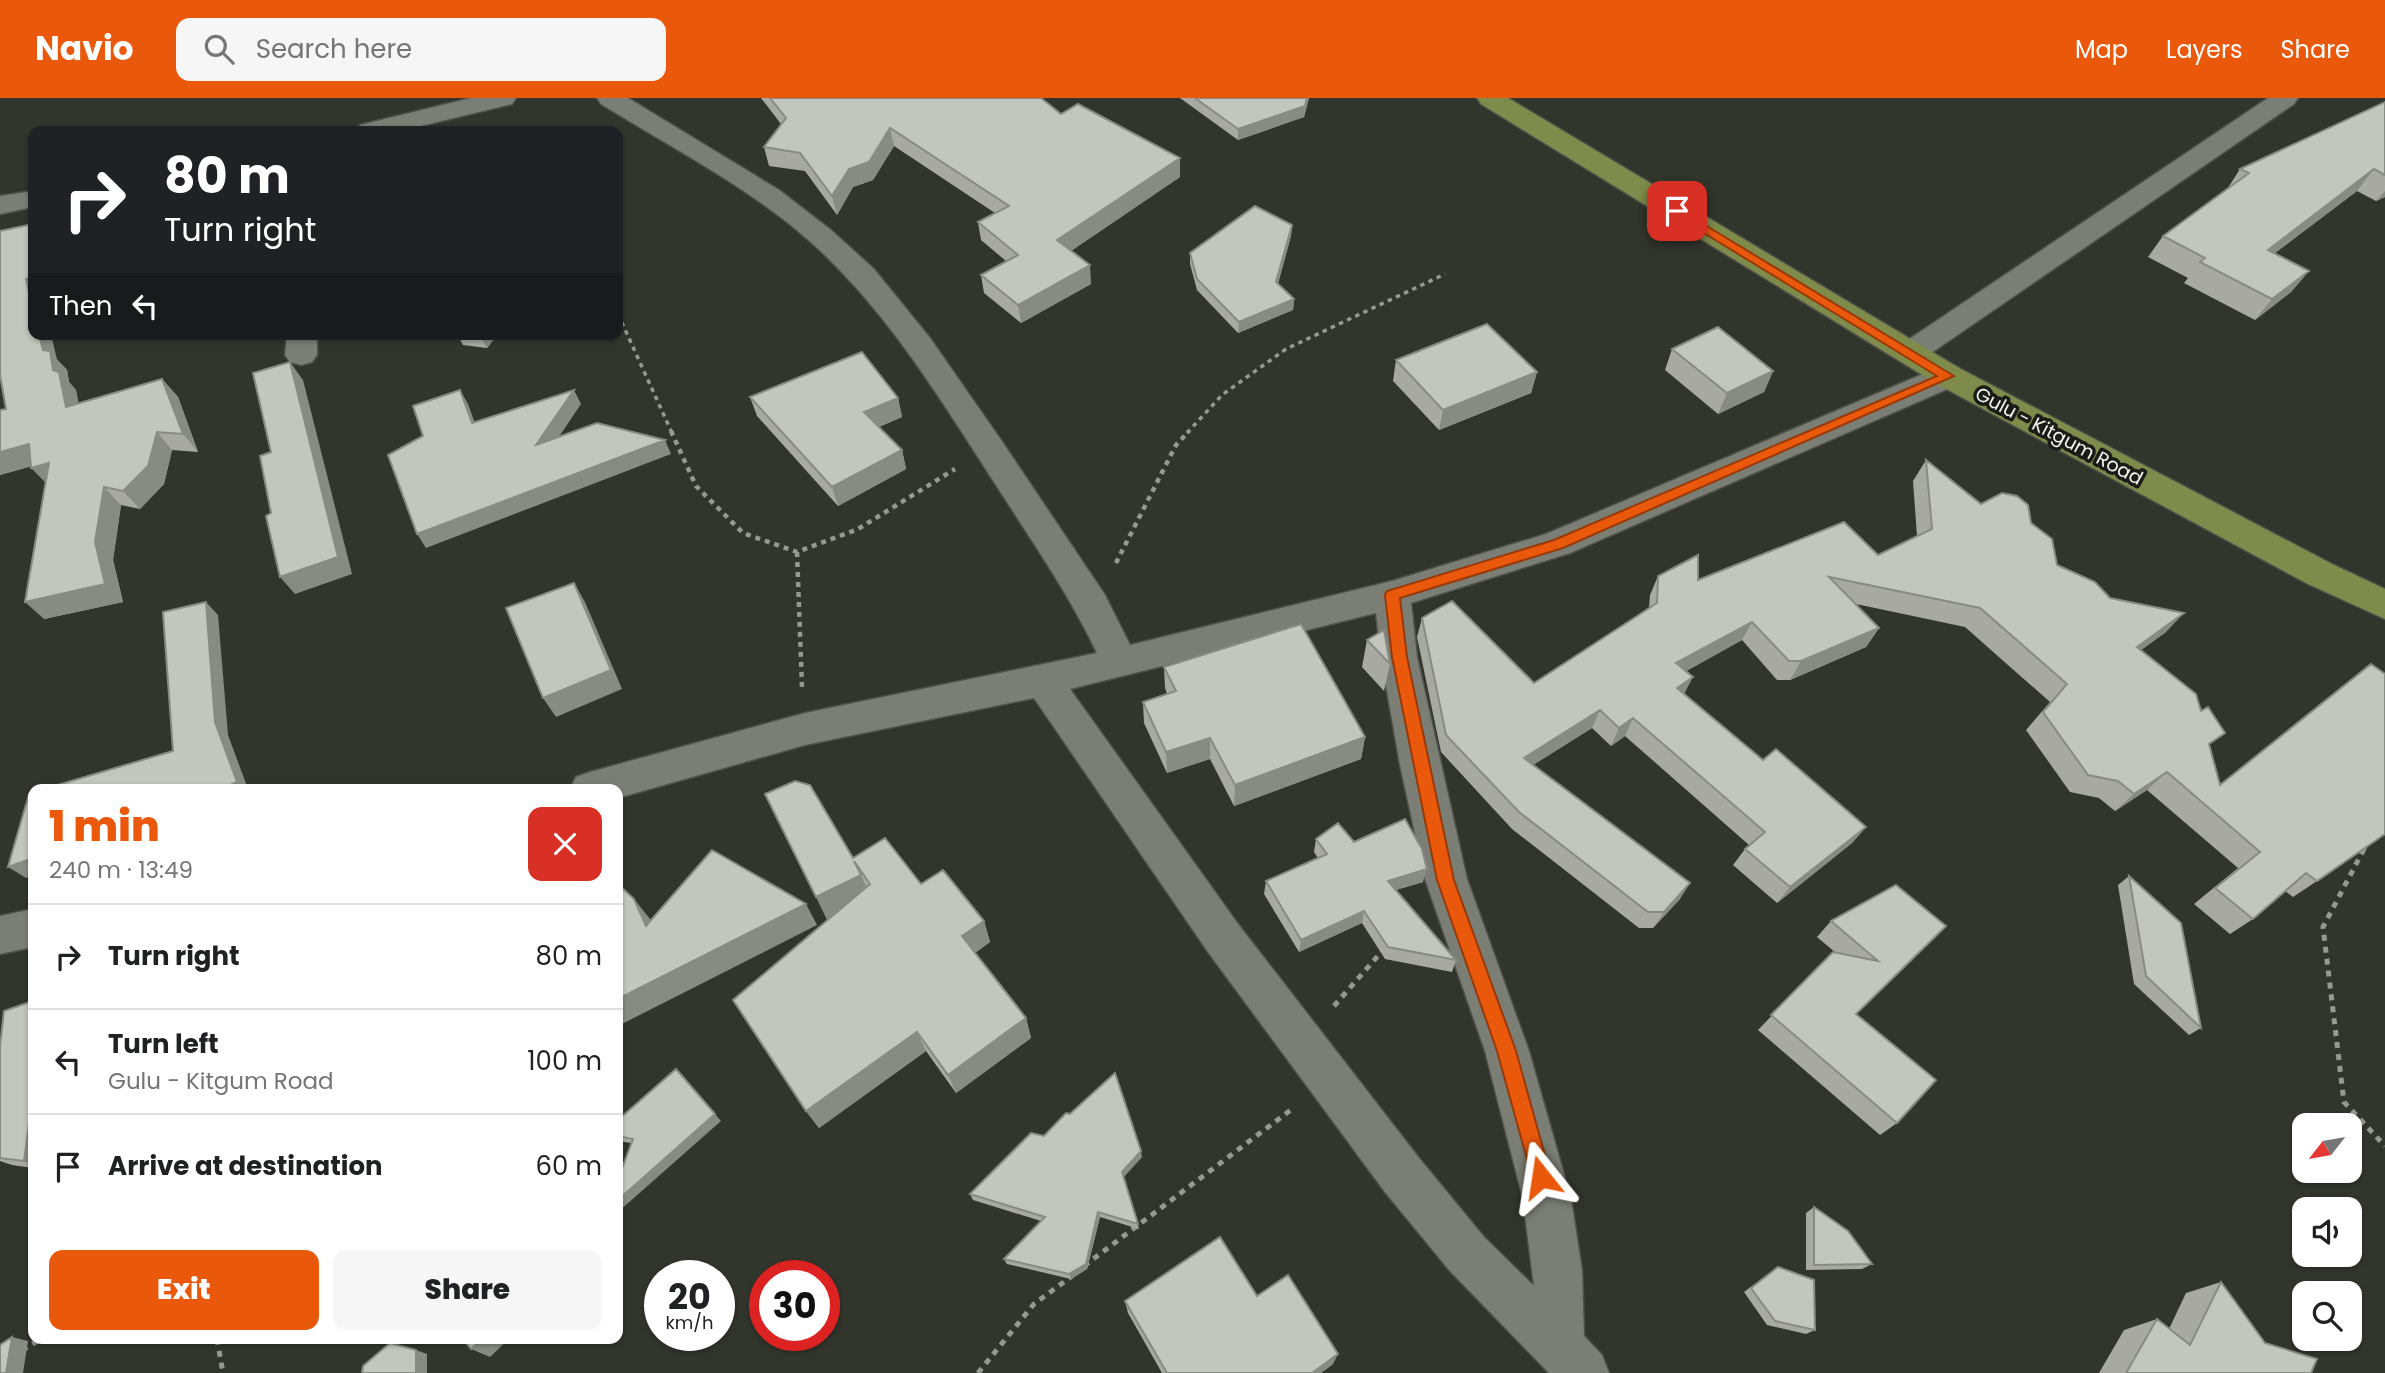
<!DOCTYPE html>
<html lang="en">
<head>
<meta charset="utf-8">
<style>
  :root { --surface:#fff; --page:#f6f6f6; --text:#202124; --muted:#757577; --line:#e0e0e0; --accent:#ea580c }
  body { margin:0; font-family:Poppins,sans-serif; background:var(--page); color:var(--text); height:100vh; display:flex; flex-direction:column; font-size:26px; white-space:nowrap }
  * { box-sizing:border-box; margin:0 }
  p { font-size:23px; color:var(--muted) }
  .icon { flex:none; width:38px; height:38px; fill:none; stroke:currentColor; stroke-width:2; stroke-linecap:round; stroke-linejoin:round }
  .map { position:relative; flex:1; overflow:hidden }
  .sheet { position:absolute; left:28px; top:686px; width:595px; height:560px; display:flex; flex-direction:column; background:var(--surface); border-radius:14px; box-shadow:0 2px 5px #0004 }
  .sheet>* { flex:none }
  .guide { position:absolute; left:28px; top:28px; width:595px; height:214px; border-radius:14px; box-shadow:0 2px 5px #0004; background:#202124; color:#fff; overflow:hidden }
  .needle { width:46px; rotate:239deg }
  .tools { position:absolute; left:2292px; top:1015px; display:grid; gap:14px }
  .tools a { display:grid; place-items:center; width:70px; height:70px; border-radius:14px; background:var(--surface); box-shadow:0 2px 5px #0004; font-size:35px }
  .speed { position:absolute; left:644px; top:1162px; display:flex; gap:14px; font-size:35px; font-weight:700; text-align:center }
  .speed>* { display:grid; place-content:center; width:91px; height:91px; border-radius:50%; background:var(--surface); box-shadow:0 2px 5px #0004; line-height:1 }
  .speed small { font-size:18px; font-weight:400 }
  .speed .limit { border:10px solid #d22; background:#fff; color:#111 }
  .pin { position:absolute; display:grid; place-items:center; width:60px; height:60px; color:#fff; margin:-30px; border-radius:14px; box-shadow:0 4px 10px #0006 }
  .me { position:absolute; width:77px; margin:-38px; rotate:345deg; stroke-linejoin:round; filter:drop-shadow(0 0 5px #0008) }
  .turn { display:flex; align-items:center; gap:24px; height:147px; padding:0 21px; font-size:32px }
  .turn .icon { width:91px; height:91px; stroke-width:2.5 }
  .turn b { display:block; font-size:49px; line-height:60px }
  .then { display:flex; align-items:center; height:66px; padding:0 21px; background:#0003; gap:14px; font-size:26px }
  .round { display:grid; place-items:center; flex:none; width:74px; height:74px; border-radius:14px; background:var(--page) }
  .summary { display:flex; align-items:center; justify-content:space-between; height:119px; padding:0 21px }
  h1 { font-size:42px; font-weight:800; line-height:52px; color:var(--accent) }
  .cta { display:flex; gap:14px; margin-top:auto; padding:14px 21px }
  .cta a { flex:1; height:80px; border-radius:14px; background:var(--accent); color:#fff; font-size:28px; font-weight:800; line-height:80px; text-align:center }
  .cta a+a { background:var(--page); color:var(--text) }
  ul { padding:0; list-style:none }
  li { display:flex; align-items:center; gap:21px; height:105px; padding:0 21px; border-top:2px solid var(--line) }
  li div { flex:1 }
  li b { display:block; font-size:26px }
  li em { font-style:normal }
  header { display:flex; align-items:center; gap:42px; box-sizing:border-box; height:98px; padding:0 35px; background:var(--accent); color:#fff }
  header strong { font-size:33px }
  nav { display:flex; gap:38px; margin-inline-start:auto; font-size:24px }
  .search { width:490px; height:63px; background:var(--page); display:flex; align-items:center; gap:18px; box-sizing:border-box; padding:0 24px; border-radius:14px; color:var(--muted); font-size:26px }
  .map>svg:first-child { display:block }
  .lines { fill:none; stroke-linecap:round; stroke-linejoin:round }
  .street-casing { stroke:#4e5049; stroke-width:3 }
  .primary-casing { stroke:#4e5049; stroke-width:3 }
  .path-far2 { stroke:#969891; stroke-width:3.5; stroke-dasharray:4.5 4.5; stroke-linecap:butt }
  .path-far1 { stroke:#969891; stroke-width:4.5; stroke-dasharray:5 5; stroke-linecap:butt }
  .path { stroke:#969891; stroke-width:5; stroke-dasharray:6 6; stroke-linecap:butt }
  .street { fill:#7b7e74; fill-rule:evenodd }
  .primary { fill:#7f8b4a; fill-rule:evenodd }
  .wall { fill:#a8aaa2 }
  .shaded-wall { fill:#888b84 }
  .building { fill:#c3c6bc; stroke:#888b84; stroke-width:2 }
  .route { fill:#ea580c; stroke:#983908; stroke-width:2 }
  .labels { text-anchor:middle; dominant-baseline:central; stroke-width:7; stroke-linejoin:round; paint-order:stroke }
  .street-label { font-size:19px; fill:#f2f4ee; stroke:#1b1c18 }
</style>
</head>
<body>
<header>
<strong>Navio</strong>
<div class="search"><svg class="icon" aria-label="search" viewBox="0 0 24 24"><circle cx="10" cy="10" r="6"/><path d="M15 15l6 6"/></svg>Search here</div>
<nav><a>Map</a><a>Layers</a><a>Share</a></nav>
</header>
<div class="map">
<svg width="2385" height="1275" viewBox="0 0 2385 1275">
  <rect width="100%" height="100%" fill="#32352c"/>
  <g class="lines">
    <g class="street-casing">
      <path id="street" d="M471,0H516L512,6L400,33H356L360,27Z
        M597,0H628L779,92L831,132L874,171L930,240L1001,342L1105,497L1130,547L1392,483L1546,436L1937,270L1948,267L1959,270L1964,278L1959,286L1570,455L1411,505L1417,559L1467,781L1529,953L1571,1101L1582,1172L1584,1238L1602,1257L1609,1275H1549L1450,1173L1385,1094L1208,854L1034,600L805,647L618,700V691H570L576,679L590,674L805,615L1097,555C1069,496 1031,442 996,387C941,302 888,214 813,146C751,90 672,50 601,6ZM1376,515L1381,559L1400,667L1425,781L1485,953L1523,1101L1534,1188L1484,1139L1419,1060L1238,826L1070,591Z
        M2268,0H2298L2294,6L1921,262L1910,265L1899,262L1894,255L1899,248Z
        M33,93V109L0,116V98Z
        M287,236H317V257L312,264L301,267L290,264L285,257Z
        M33,811V849L0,856V818Z"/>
    </g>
    <g class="primary-casing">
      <path id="primary" d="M1477,0H1508L1959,270L2332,466L2385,491V521L2308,486L1937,286L1481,6Z"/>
    </g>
    <path class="path-far2" d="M618,216L672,335
      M1187,335L1222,297L1286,251L1445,176"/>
    <path class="path-far1" d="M671,333L696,388L743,435L797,454L858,431L955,371
      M797,454L802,589
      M1116,465L1176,347L1189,333
      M2363,753L2366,747"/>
    <path class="path" d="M2364,751L2323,829L2344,1004L2385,1048
      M1334,908L1384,851
      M1084,1168L1292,1011
      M217,1241L223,1275
      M22,1252L41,1241
      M978,1275L1034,1206L1072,1178"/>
    <use href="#street" class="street"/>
    <use href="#primary" class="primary"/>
  </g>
  <path class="wall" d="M761,0H1041L1061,16L1180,79L1071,153L1091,186L1021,225L984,195L981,177L1006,163L981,142L978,124L995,115L894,48L873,82L853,89L837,117L805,73L769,68L764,49L781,26Z
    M1180,0H1309L1304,19L1238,42Z
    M2385,4V99L2376,103L2357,93L2275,155L2309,173L2291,194L2255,222L2184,185L2188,180L2148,159L2163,138L2226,93L2240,71Z
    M1292,127L1291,138L1278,186L1294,201L1293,212L1238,235L1197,192L1190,166V155Z
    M33,236L67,272L69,284L76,292L78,305L162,281L178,299L198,354L172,352L164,386L140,411L121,407L113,462L123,504L44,521L46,385L31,368L0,377V312L6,311Z
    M457,236H498L487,250L463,247Z
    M505,236H540L530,240Z
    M1672,251L1773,273L1764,294L1718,316L1665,272Z
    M1396,262L1537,274L1531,295L1439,332L1393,283Z
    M750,299L898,300L902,319L879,329L902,352L906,371L838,408L757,318Z
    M1926,362L1981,406L2031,425L2057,467L2166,534L2141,552L2210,648L2220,687L2317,783L2293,799L2285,793L2253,821L2230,836L2194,806L2238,770L2147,692L2115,713L2099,700L2070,694L2026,632L2050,604L1965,529L1856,506L1879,530L1866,549L1790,582H1777L1742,542L1686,573L1684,596L1763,662L1866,729L1852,745L1777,805L1733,767L1745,751L1749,747L1625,638L1611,648L1592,630L1533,667L1680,801L1653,830H1639L1512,731L1441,654L1417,539L1422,520L1534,585L1649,510L1650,497L1658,478L1698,482L1878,457L1917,438L1913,383Z
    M1367,542L1390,566L1384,593L1362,569Z
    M1164,569L1365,639L1361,661L1234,708L1210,661L1167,675L1144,625L1143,604L1167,596L1165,590Z
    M1316,741L1354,744L1423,784L1396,792L1456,862L1452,874L1385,861L1362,825L1299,854L1264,796L1266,783L1318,760L1314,754Z
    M853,760L921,786L984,823L990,844L975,855L1026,920L1031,940L956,995L926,953L819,1030L806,1013L830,820L827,822Z
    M2129,778L2201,930L2189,937L2134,886L2118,787Z
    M1831,823L1946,828L1856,916L1897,1025L1880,1037L1758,932L1833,854L1836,855L1817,839Z
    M33,903V1070L12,1067L0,1063V949Z
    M618,1022L721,1023L631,1045L618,1043Z
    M1044,1038L1142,1059L1123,1079L1139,1131L1100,1119L1087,1171L1071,1181L1007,1166L1004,1161L1041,1123L973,1102L970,1096Z
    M1814,1109L1872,1166L1862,1171L1806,1172V1115Z
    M1778,1169L1815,1232L1806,1236L1767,1227L1744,1194Z
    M2221,1184L2265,1245L2311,1275H2099L2124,1232L2157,1221L2169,1231L2186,1195Z
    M1257,1198L1333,1266L1321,1275H1162L1128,1215L1125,1203Z"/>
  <path class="shaded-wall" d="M1307,0H1309L1304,19L1238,42V31Z
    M890,30L894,48L873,82L853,89L837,117L832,98L849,71Z
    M1180,60V79L1059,161L1057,142Z
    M2374,71L2357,93L2251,173L2268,152Z
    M2385,93V99L2376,103Z
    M1292,127L1291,138L1275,195L1276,184Z
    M1090,167L1091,186L1021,225L1018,207Z
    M2309,173L2291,194L2255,222L2272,201Z
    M33,179V211L26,181Z
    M1294,201L1293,212L1238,235L1239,224Z
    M39,236H51L57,262L67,272L69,284L76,292L83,327L66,309L53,272L43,252Z
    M479,236H498L487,250Z
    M528,236H540L530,240Z
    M290,264L303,282L352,476L295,496L280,479Z
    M1773,273L1764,294L1718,316L1727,295Z
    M1537,274L1531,295L1439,332L1443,312Z
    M162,281L178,299L198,354L183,336Z
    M460,292L468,306L480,339L472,325Z
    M574,292L581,306L544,361L536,347Z
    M898,300L902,319L869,333L864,314Z
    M157,334L172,352L164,386L140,411L123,393Z
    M665,342L671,356L426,450L417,436Z
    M29,346L47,364L0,377V354Z
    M902,352L906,371L838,408L832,389Z
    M49,365V388L31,370Z
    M104,389L121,407L113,462L123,504L44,521L25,504L95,444Z
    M574,485L585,504L622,591L556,619L543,600Z
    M206,504L218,517L228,637L248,691H222L215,624Z
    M2184,515L2166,534L2119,568L2137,549Z
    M1752,524L1742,542L1667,584L1676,565Z
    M1879,530L1866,549L1790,582L1801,563Z
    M1693,579L1683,598L1677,590Z
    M1600,612L1592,630L1517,677L1524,660Z
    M1633,620L1625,638L1611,648L1619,630Z
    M1365,639L1361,661L1234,708L1235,687Z
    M1210,640V661L1167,675L1166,654Z
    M2167,674L2147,692L2115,713L2134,696Z
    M1866,729L1852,745L1777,805L1790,789Z
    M33,760V777L26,780L8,769Z
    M1427,771L1423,784L1385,795L1388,783Z
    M861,777L871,799L827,822L816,799Z
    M1690,785L1680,801L1653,830L1664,814Z
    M634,801L650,821L662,848L646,828Z
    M806,806L817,827L618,928V901Z
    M1364,813L1362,825L1299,854L1301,842Z
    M984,823L990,844L969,859L962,838Z
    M1026,920L1031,940L956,995L948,977Z
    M917,934L926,953L819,1030L806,1013Z
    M676,971L721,1023L618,1114V1102Z
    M33,996V1067L24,1063Z
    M1141,1053L1142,1059L1123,1080L1122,1074Z
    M1098,1114L1100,1119L1087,1171L1071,1181L1069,1176Z
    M12,1239L28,1243L23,1275H6Z
    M482,1241H509L490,1259L471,1251Z
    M416,1252L427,1256V1275H416Z
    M1338,1256L1333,1266L1321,1275H1312Z"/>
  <path class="building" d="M770,0H1041L1061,16L1078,6L1180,60L1057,142L1090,167L1018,207L981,177L1018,157L978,124L1009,108L890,30L869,64L849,71L832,98L800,55L764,49L786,20Z
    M1195,0H1307L1305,8L1238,31Z
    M2385,4V77L2374,71L2268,152L2309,173L2272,201L2200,164L2205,160L2163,138L2249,75L2240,71Z
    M1255,108L1292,127L1276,184L1294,201L1239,224L1197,181L1190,155Z
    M33,126V179L26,181L33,211V236H39L43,252L50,253L53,272L59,274L66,309L162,281L183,336L157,334L148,368L123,393L104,389L95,444L105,486L25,504L49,365L31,370L29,346L0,354V312L6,311L0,277V133Z
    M1487,226L1537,274L1443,312L1396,262Z
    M1718,229L1773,273L1727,295L1672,251Z
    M862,254L898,300L864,314L902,352L832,389L750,299Z
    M290,264L338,459L280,479L266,418L271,415L260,358L271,354L253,275Z
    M460,292L472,325L574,292L536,347L597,325L665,342L417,436L388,357L423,338L413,308Z
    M1926,362L1981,406L2002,395L2017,398L2028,407L2031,425L2052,441L2057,467L2095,484L2110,500L2184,515L2137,549L2196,596L2201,613L2208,609L2225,635L2209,646L2220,687L2371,566L2385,576V736L2317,783L2306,775L2253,821L2215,790L2260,754L2167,674L2134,696L2118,683L2088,677L2043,614L2067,586L1980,510L1829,479L1879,530L1801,563H1789L1752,524L1676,565L1693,579L1677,590L1763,662L1776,651L1866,729L1790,789L1745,751L1765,734L1633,620L1619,630L1600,612L1524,660L1690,785L1664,814H1648L1519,714L1446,637L1422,520L1452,503L1534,585L1657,505L1658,478L1698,457V482L1844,424L1878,457L1932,431Z
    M574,485L611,572L543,600L506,510Z
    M206,504L215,624L237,684L222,691H44L173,653L163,514Z
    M1301,526L1365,639L1235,687L1210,640L1166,654L1143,604L1176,593L1164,569Z
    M1384,532L1390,566L1367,542Z
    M795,683L810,687L853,760L885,740L921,786L943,772L984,823L962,838L1026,920L948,977L917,934L806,1013L733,902L870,786L854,763L861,777L816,799L765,696Z
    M33,695V760L8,769L29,696Z
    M1405,721L1422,751L1427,771L1388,783L1456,862L1388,849L1364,813L1301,842L1266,783L1327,756L1316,741L1338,725L1354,744Z
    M712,752L806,806L618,901V786L634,801L646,828Z
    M2129,778L2181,825L2201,930L2146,878Z
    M1896,787L1946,828L1856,916L1936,982L1897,1025L1771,917L1833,854L1878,863L1831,823Z
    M33,903V996L24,1063L0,1060V949L4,913Z
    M676,971L715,1016L618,1102V1081L633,1041L618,1038V1022Z
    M1115,975L1141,1053L1122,1074L1138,1126L1098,1114L1086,1166L1069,1176L1004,1161L1045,1119L970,1096L1031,1035L1044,1038L1066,1015L1070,1016Z
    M1814,1109L1848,1133L1872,1166L1814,1167Z
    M1220,1139L1257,1198L1288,1177L1338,1256L1312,1275H1167L1125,1203Z
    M1778,1169L1814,1182L1815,1232L1775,1223L1751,1190Z
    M2221,1184L2265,1245L2317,1261L2311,1275H2126L2157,1221L2190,1247Z
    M12,1239L6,1275H0V1247Z
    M463,1241H482L471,1251Z
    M390,1245L416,1252V1275H362L363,1268Z"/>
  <path class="route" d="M1677,110L1954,278L1563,450L1400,500L1407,559L1454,782L1516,953L1551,1079L1548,1086L1541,1089L1535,1086L1532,1079L1497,953L1437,782L1392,559L1385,497L1387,493L1554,442L1937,278L1673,116L1671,113Z"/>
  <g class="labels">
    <g class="street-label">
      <text transform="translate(2059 338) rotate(28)">Gulu - Kitgum Road</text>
    </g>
  </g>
</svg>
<div class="tools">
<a><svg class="needle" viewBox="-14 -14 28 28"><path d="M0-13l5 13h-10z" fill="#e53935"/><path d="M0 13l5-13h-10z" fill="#757577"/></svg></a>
<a><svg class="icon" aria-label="sound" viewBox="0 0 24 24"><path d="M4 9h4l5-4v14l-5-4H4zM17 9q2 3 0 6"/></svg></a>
<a><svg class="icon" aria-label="search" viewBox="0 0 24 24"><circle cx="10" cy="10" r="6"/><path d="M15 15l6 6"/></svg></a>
</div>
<div class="speed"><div>20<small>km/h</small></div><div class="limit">30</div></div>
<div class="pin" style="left:1677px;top:113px;background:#d93025"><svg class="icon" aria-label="arrive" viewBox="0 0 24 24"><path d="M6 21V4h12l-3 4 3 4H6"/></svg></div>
<svg class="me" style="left:1541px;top:1079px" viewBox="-20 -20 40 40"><path d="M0-17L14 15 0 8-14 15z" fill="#ea580c" stroke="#fff" stroke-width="4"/></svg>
<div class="guide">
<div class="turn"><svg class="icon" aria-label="right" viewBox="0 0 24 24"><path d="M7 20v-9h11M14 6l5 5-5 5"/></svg><div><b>80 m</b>Turn right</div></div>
<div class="then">Then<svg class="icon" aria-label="left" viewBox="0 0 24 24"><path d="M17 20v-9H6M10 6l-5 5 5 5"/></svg></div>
</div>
<section class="sheet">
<div class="summary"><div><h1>1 min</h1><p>240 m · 13:49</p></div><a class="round" style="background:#d93025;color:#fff"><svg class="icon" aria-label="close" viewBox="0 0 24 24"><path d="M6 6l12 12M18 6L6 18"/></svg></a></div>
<ul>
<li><svg class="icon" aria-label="right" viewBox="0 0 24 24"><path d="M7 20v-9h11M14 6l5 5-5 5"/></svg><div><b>Turn right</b></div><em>80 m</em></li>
<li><svg class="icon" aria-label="left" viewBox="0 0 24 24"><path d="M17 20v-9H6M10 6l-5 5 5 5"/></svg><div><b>Turn left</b><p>Gulu - Kitgum Road</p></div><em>100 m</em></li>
<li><svg class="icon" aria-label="arrive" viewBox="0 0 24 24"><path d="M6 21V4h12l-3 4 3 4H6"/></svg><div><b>Arrive at destination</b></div><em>60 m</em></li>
</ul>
<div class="cta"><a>Exit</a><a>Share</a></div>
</section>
</div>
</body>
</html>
